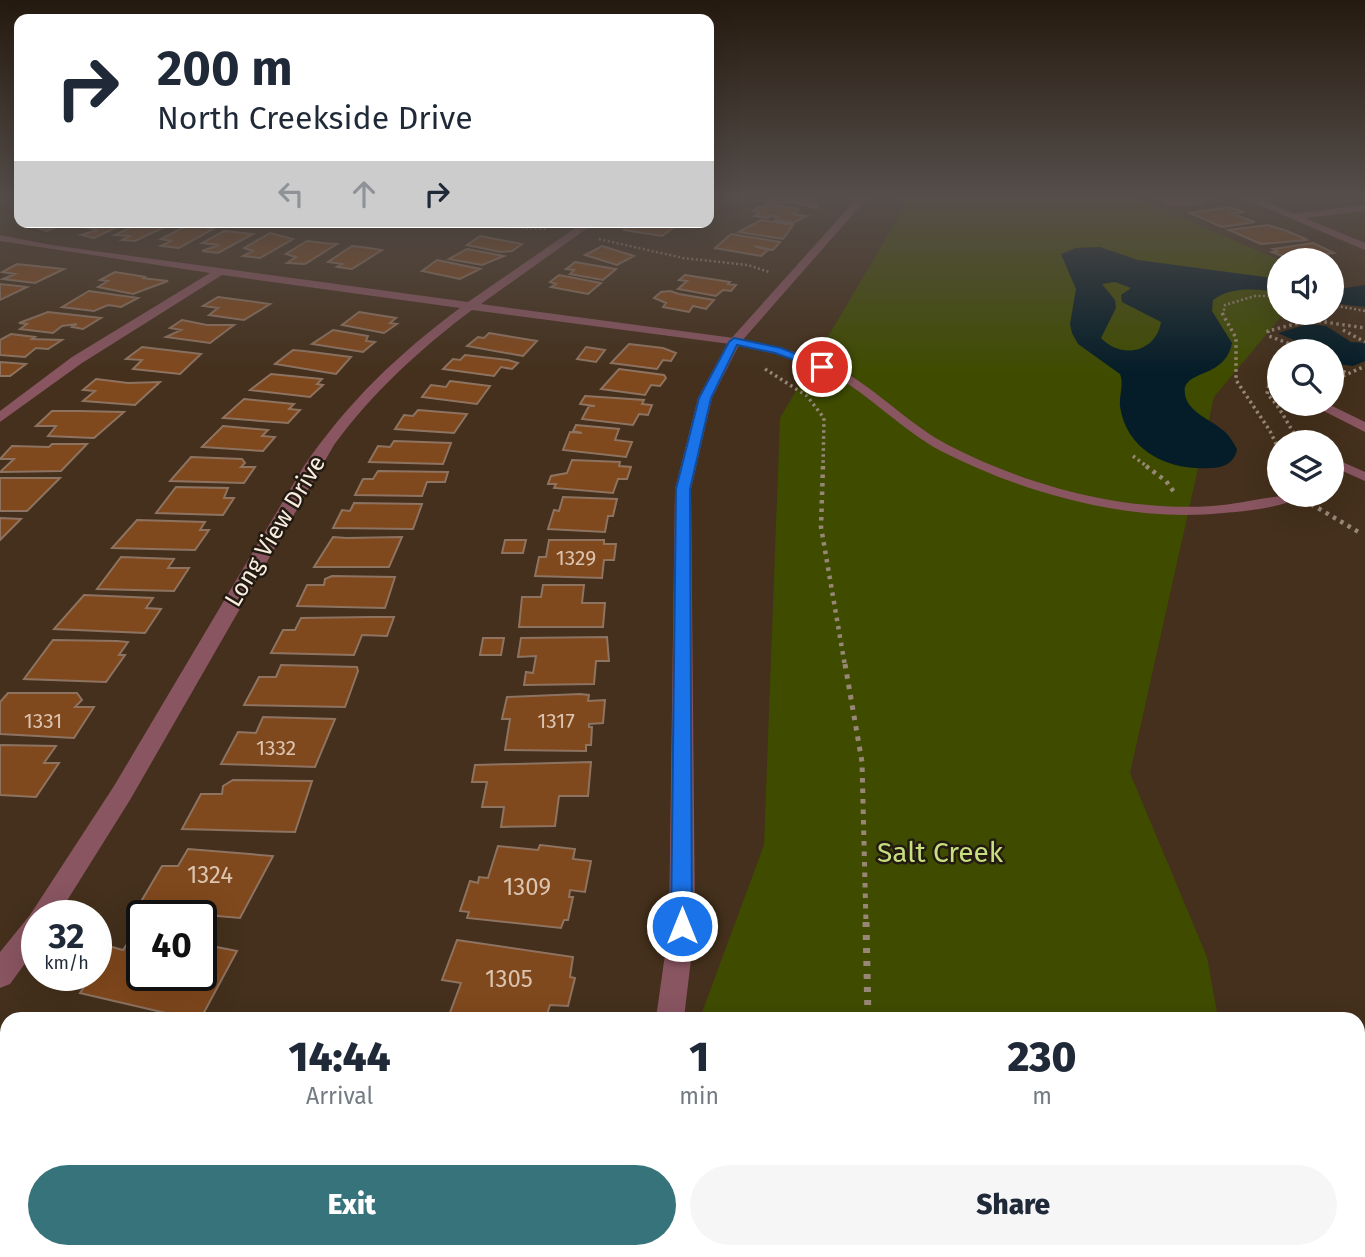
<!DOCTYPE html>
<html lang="en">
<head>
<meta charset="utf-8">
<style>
  :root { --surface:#fff; --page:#f6f6f7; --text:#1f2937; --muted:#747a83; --accent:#36737a }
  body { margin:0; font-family:"Fira Sans",sans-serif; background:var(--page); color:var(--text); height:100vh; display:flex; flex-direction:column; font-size:26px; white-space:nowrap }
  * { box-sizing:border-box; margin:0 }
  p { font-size:23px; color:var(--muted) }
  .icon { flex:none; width:38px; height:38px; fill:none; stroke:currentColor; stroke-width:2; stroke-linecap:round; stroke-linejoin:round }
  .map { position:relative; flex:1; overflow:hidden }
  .drawer { position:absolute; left:0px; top:1012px; width:1365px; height:247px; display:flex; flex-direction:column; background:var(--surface); border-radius:21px 21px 0 0; box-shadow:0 7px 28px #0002 }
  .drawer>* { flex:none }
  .hud { position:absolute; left:14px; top:14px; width:700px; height:214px; border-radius:14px; box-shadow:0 7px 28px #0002; background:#fff; color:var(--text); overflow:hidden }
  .tools { position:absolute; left:1267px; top:248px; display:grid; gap:14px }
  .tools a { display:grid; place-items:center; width:77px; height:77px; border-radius:50%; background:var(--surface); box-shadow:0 7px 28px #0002; font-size:35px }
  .speed { position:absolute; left:21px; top:900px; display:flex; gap:14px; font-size:35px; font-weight:700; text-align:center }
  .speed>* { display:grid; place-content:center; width:91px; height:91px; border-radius:50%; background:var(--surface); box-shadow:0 7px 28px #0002; line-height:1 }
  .speed small { font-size:18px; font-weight:400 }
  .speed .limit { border:4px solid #111; border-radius:10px; background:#fff; color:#111 }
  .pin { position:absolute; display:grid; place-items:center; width:60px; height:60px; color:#fff; margin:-30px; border:4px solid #fff; border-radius:50%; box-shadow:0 2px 7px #0007 }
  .me { position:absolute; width:77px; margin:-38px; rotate:0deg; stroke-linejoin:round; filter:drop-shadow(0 0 5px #0008) }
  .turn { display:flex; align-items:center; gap:24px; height:147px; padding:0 28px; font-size:32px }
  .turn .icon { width:91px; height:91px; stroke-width:2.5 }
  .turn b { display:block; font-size:49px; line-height:60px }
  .lanes { display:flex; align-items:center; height:66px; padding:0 28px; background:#0003; justify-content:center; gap:35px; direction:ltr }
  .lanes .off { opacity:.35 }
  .eta { display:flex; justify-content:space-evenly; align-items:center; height:119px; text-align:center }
  .eta b { font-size:42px; font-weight:800; line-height:49px }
  .button { display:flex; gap:14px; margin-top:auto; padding:14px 28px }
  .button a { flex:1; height:80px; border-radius:42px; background:var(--accent); color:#fff; font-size:28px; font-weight:800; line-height:80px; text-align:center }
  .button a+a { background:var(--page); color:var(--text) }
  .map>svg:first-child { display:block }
  .green { fill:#3f4c00 }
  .water { fill:#041d28; fill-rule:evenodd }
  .building { fill:#80481d; stroke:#8e7361; stroke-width:2 }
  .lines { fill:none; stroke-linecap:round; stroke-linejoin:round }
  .path-far4 { stroke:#988777; stroke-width:2.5; stroke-dasharray:2 2.5; stroke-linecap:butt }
  .path-far3 { stroke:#988777; stroke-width:3.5; stroke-dasharray:2.5 3.5; stroke-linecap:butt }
  .path-far2 { stroke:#988777; stroke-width:4.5; stroke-dasharray:3.5 5; stroke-linecap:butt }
  .path-far1 { stroke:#988777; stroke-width:5; stroke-dasharray:4.5 6; stroke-linecap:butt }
  .path { stroke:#988777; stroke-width:7; stroke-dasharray:5 8; stroke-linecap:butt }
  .service { fill:#885561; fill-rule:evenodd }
  .minor { fill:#885561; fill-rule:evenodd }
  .tertiary { fill:#885561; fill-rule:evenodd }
  .route { fill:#1a73e8; stroke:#114b97; stroke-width:2 }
  .labels { text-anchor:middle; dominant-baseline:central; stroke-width:5; stroke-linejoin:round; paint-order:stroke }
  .number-label { font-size:21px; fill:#dbc4af }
  .street-label { font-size:24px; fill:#f9ede0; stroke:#231a11 }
  .near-number-label { font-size:24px; fill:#dbc4af }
  .near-park-label { font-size:28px; fill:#c7df7e; stroke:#231a11 }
</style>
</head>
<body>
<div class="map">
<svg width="1365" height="1257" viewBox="0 0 1365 1257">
  <rect width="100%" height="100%" fill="#44301c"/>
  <path class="green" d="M903,196H1129L1282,261H1279V313H1284L1214,397L1130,773L1207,957L1218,1018H700L764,845L780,418L904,208Z
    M613,1251H1270L1272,1257H611Z"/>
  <path class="water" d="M1100,247L1138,260L1279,279V292C1257,289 1231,286 1213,300L1212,311L1232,343C1225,380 1181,369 1185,394C1187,412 1212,420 1224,431C1229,435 1233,442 1237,449C1235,463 1223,468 1210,468C1169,471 1126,451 1120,406C1119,395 1124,385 1120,374L1078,344L1072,333L1070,324L1076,289L1061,254L1076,248ZM1115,282L1131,288L1121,295L1122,302L1161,322C1156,352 1122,360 1101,338L1116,308L1115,300L1102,284Z
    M1365,285V307L1332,303V290Z
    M1309,324L1326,326L1351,342L1365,343V361L1353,366L1332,363V352H1321L1278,333Z"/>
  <path class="building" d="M772,196H808L805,199L819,204L816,208L795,203H774L770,201Z
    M1155,196H1208L1210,197L1198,198L1202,203L1172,205Z
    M768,204L798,209L793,214L807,216L793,223L775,220L778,217L771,216L767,218L754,216L760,212L753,211L757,207L764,208Z
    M1229,207L1243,212L1232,214L1255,222L1222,227L1190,213Z
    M761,220L793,225L783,239L739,232Z
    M46,222H72L46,231L35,227Z
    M95,222H128L94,238L81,235L98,230L84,227Z
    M142,222L171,224L135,241L122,240L130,236L115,235Z
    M629,222L644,223L673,228L662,236L624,230Z
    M190,224L213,229L179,248L161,246L171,241L161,239Z
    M1268,225L1287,231L1308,240L1261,244L1229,230Z
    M224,231L253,234L218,253L202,251L219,245L202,243Z
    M270,233L293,239L260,258L243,256L253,251L244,248Z
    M731,234L780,242L773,250L754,246L768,250L761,256L715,248Z
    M480,236L522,244L512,251L500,252L467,245Z
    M307,241L323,243L337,244L305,264L287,263L296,257L286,254Z
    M1313,243L1334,253L1325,254L1333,261H1295L1272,252L1277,251L1273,249Z
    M352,246L362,247L382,250L352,269L337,267L342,264L328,262Z
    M602,246L634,256L617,265L585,255Z
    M467,249L504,256L482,265L449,259Z
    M437,260L480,269L460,279L422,271Z
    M575,262L616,269L603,280L570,274L574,270L566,269Z
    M17,264L64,269L35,283L3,279L15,274L2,272Z
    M115,272L146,277L142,278L168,281L133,294L98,287L108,281L100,280Z
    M559,275L601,283L588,294L551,287L556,284L550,282Z
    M685,275L730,282L728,284L736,285L731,291L723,290L716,296L678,289L687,281L679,280Z
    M0,284L27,287L0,300Z
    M89,291L138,298L121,307L108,305L94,311L62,307Z
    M670,291L679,294L714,300L706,309L693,306L689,312L663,307L666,303L654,298L661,292Z
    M218,297L270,304L244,320L209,315L218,308L203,306Z
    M48,312L101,318L83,329L72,327L77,324L62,326L53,333L20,329L27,324L19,323Z
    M359,312L396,318L390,323L397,324L384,333L342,325Z
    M182,320L207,325H234L210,343L166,337L181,330L170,328Z
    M333,330L368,336L366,341L375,342L363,352L312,344Z
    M489,333L537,341L523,356L467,346L478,337L484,338Z
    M11,334L35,337L32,339L62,340L48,349L36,348L25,357L0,355V340Z
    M629,344L663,348L676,353L671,361L663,360L657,369L611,363Z
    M142,347L201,354L180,374L133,369L142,360L126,359Z
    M586,347L605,350L596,362L577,359Z
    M293,350L304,351L351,357L336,374L275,364Z
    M465,355L508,360L518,363L512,369L501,367L494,376L443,369L453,359L460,360Z
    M0,362L26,364L10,376H0Z
    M619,369L664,375L666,378L660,386L651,385L645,395L601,389Z
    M271,374L322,379L317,384L323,385L310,397L250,390Z
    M96,379L128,383L160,382L135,405L83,401L95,391L83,390Z
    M450,381L490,386L477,404L422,397L431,385L446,387Z
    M585,396L644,400L642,404L652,405L648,415L639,414L633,425L582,419L589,406H595L580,404Z
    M244,399L294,404L289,409L300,410L288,423L223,418Z
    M418,410L467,414L454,433L395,429L404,415L413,416Z
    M52,411H78L124,412L94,438L48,436L56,426H36Z
    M576,425L619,429L615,440L632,442L626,457L563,450L570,432L582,433L573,431Z
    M223,426L268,430L262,436L275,437L263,451L202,447Z
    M394,441L451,443L443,464L369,462L378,446L390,447Z
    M52,444H87L61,471L0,472L14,459H0L12,446L49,447Z
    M191,457L242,459L245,463L241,467H255L244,483L170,481Z
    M572,460L620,462L619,466L631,467L627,479H618L613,493L554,488L556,484H548L551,476L567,473Z
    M378,471L448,472L445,482H427L422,496L355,495L363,479H373Z
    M0,478H60L27,511H0Z
    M176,487L228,488L224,498H234L223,515L156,513Z
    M563,497L617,499L613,516H608L605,532L548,529L554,510L559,511Z
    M354,503L422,504L413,529L333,528L342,510L350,511Z
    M0,518L21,519L0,540Z
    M137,520L205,522L200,530H209L195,550L112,548Z
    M333,537L346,538L402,537L389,567H314Z
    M505,540H526L523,553H502Z
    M549,540H604V544H616L614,560H604L602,578L535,576L539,557H546Z
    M121,557L174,559L168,568H189L174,591L97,589Z
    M332,576L395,577L385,608L297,606L307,585H324L325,579Z
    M543,585H584L582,603H605L603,627H519L522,597H541Z
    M84,595L153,598L146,608L161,609L145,633L54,629Z
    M371,617H394L387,636L362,635L354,655L271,653L283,630H295L301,618Z
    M607,637L609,661H596L594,684L524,685L526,672L533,673L536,656L518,657L521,638Z
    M483,638H504L501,655H480Z
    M53,640L117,641L128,642L119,655H125L106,682L24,679Z
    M281,665L357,667L358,671L345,707L244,705L259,677H276Z
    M8,693H77L82,700L75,707H94L74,738L0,734V702Z
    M580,694L589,695L588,701L605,700L603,723L589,724V727H592L591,745H586V751L505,750L510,719H502L507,697Z
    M263,717L335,719L315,767L221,764L238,732L256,733Z
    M0,745L56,746L44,763H59L36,797L0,795Z
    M591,762L588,796H559L555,826L501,827L504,807H482L487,782H472L475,765Z
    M233,780L312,781L295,832L182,829L201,794H222L223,786Z
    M540,845L575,849L573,859L591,861L585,892L570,890L569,897H573L568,920H564L561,928L467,918L469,912L460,911L470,881L478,883L479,877L488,878L498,846L538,850Z
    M188,849L273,856L240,918L159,911L161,907L139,905L162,866H178Z
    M136,931L142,932V975H201V944L237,951L201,1018H187L80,993L92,975H96V969L112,947L123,950Z
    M457,940L573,957L570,977L575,978L568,1006L550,1005L546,1018H448L461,983L442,980Z
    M0,1130L7,1133V1251H27L23,1257H0Z
    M325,1251H444L441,1257H322Z"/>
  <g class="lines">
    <path class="path-far4" d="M400,222L546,229
      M599,239L683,258L748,265L769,272
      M1332,305L1365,311
      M1223,315L1225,305L1255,296H1279"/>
    <path class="path-far3" d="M1222,313L1236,338V380L1270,431L1279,450
      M1343,330L1365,342
      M1311,352L1269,336L1268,331L1311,320L1365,328
      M1332,367L1347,373
      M765,369L807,396L824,418L823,468
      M1279,381L1269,384L1267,394C1282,408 1288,427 1301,443
      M1332,381L1365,366
      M1133,456L1149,468"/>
    <path class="path-far2" d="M823,466L821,527L845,666
      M1146,466L1166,481L1174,492
      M1311,504L1362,534"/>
    <path class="path-far1" d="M845,664L862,762L866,924"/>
    <path class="path" d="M866,922L868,1018
      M873,1251V1257"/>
    <path class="service" d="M734,339C770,346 808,352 841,370C880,392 911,426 950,446C1028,486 1124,512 1212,506C1243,504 1271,495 1301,495C1286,508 1245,511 1224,513C1130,523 1025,494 941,451C902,430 871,396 832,374C801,357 765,352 730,344L729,342Z
      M1338,460L1365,472V481L1338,469L1332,471V462Z"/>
    <path class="minor" d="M1238,196H1251L1294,214L1365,205V211L1305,218L1365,243V250Z
      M584,222H596L481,304L734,338L740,342L738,345L472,310C420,349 373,392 334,445L130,800L58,915H37V947L10,984L0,988V952L30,915L114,786L304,466C347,403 399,353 460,308L222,275L82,363L0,422V411L72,357L210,273L0,241V235L51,245L468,302Z
      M1310,404H1328L1365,422V432Z"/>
    <path class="tertiary" d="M859,196H869L740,343L712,398L691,489L695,926L684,1018H656L669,926L675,489L698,398L728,342Z
      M606,1251H640L639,1257H605Z"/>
  </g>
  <linearGradient id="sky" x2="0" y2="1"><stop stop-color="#251a0f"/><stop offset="0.53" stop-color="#564e4b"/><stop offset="1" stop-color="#564e4b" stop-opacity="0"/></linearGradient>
  <rect width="1365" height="372" fill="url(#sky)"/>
  <path class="route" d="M734,338L781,348L828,367L822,370L775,353L737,345L711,398L690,489L692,926L689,933L682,937L674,933L671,926L676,489L699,398L729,342Z"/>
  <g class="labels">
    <g class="number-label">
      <text x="576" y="558">1329</text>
      <text x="43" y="721">1331</text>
      <text x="556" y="721">1317</text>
      <text x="276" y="748">1332</text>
    </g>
    <g class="street-label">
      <text transform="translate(275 531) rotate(-59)">Long View Drive</text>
    </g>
    <g class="near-number-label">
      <text x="210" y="875">1324</text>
      <text x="527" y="887">1309</text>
      <text x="509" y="979">1305</text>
    </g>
    <g class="near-park-label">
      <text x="940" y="852">Salt Creek</text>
    </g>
  </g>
</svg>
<div class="tools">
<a><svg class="icon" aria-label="sound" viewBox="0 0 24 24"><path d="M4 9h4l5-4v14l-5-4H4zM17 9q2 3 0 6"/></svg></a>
<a><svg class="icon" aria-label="search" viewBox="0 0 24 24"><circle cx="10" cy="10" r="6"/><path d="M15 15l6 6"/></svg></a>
<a><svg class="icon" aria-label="layers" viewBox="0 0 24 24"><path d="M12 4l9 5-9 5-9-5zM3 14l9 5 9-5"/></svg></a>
</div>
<div class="speed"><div>32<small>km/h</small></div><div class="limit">40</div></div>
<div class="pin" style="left:822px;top:367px;background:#d93025"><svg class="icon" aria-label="arrive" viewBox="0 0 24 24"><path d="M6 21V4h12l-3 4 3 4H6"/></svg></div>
<svg class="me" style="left:682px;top:926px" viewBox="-20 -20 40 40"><circle r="17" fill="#1a73e8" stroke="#fff" stroke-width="3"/><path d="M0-11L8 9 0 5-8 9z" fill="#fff"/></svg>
<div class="hud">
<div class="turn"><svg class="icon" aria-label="right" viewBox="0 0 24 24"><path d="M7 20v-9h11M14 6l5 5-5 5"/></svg><div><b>200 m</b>North Creekside Drive</div></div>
<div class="lanes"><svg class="icon off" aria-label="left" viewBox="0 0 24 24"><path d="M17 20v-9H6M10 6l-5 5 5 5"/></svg><svg class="icon off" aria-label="ahead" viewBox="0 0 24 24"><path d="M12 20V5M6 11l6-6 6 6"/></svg><svg class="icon" aria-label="right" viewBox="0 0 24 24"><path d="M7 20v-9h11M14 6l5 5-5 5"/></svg></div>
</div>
<section class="drawer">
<div class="eta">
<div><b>14:44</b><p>Arrival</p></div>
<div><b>1</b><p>min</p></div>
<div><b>230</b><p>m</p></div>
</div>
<div class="button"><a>Exit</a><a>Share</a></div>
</section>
</div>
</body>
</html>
